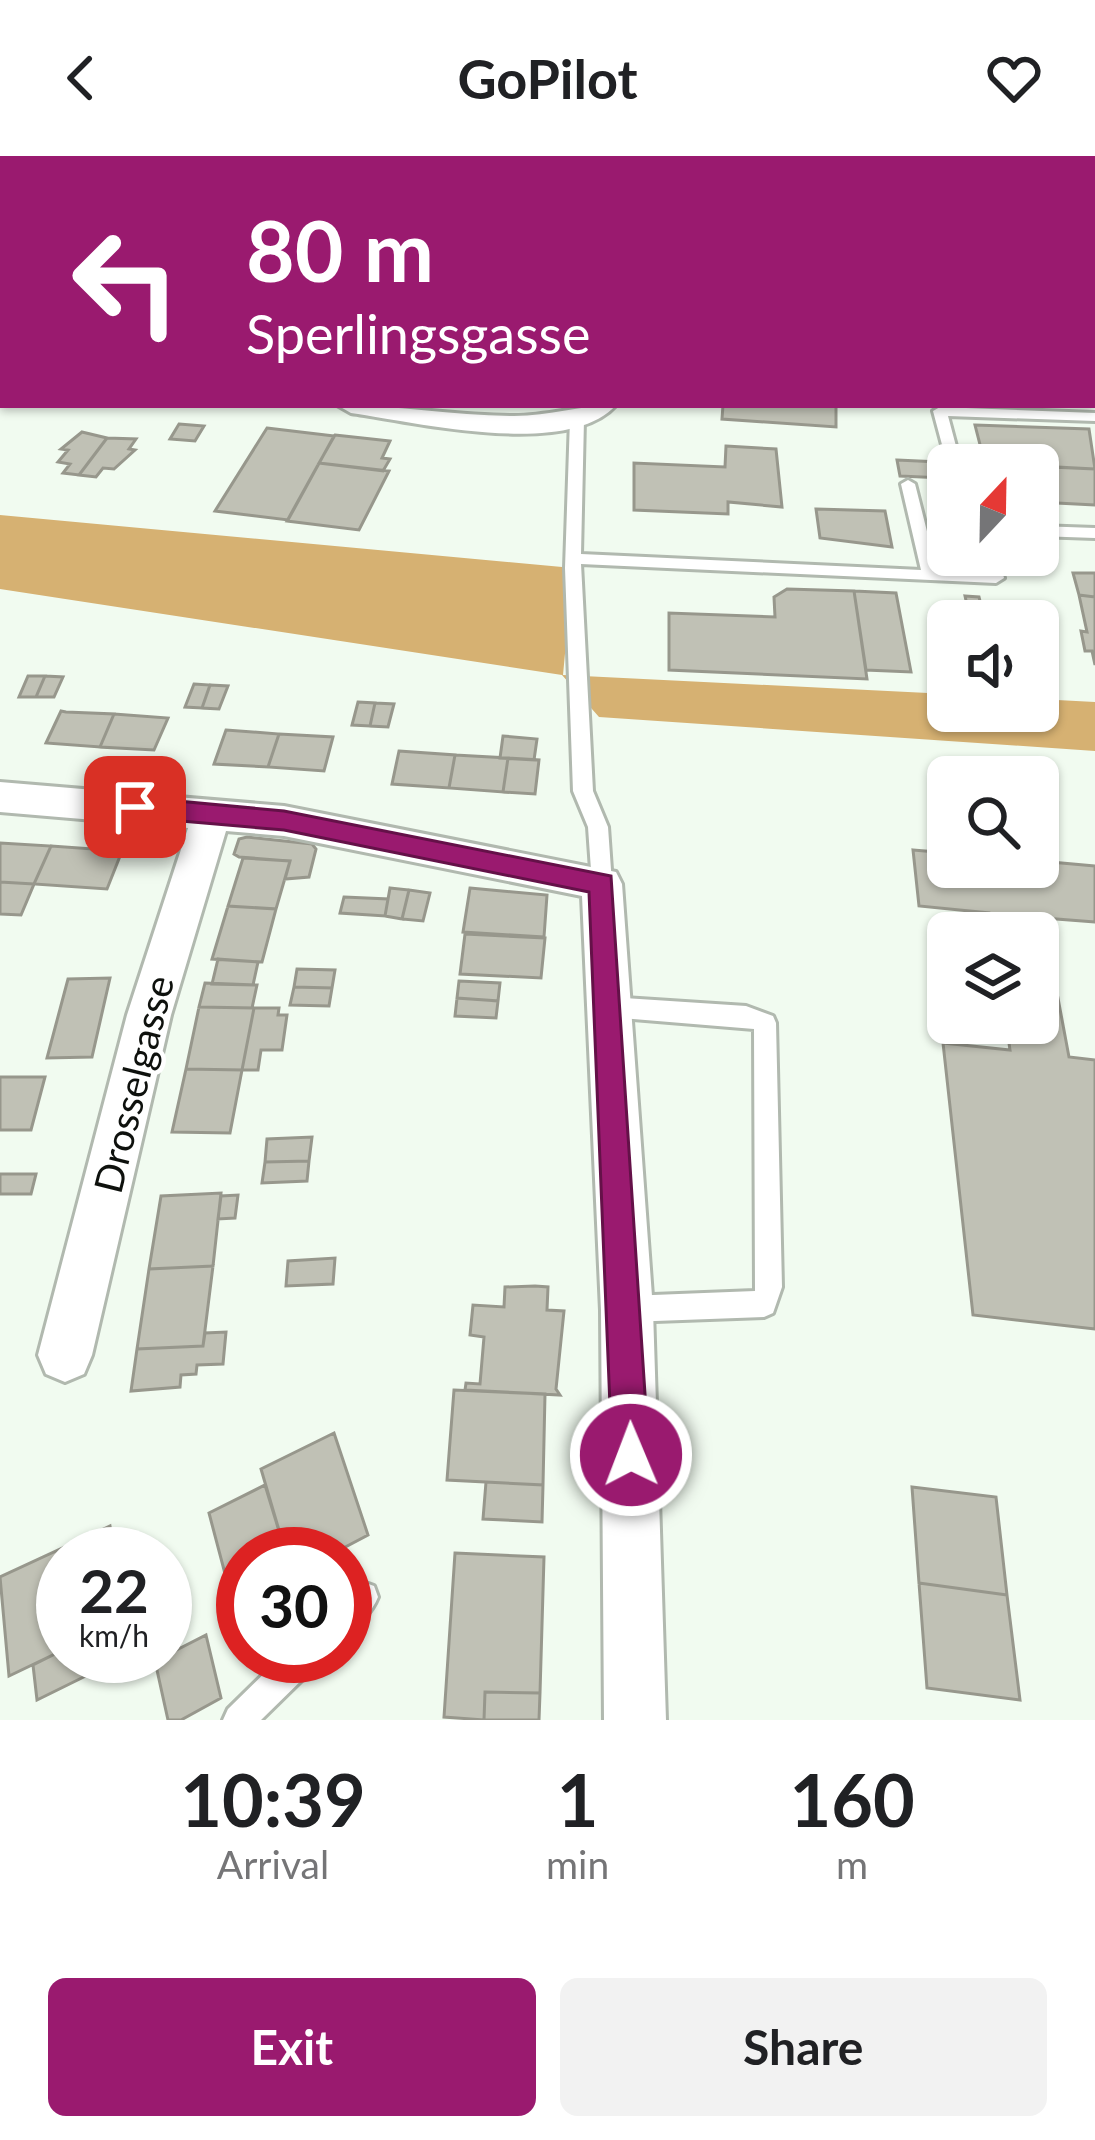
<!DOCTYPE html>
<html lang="en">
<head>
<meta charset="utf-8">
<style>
  :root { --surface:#fff; --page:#f2f2f2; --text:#202124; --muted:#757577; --accent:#9a1a6f }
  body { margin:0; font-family:Lato,sans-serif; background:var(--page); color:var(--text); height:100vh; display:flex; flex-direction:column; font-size:45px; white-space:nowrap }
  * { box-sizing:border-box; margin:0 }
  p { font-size:39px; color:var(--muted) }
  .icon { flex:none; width:66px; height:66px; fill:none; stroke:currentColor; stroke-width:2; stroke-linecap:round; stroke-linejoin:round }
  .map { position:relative; height:1564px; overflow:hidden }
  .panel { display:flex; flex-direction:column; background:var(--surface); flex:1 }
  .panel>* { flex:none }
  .guide { position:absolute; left:0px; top:0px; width:1095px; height:252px; box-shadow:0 3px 9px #0004; background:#9a1a6f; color:#fff; overflow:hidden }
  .needle { width:78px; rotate:22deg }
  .controls { position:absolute; left:927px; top:288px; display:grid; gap:24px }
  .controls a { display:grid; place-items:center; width:132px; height:132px; border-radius:18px; background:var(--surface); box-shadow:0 3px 9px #0004; font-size:60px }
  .speed { position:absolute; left:36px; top:1371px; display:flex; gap:24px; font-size:60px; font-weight:700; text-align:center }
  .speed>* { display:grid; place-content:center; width:156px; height:156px; border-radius:50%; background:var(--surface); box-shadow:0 3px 9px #0004; line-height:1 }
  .speed small { font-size:30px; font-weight:400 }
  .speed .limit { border:18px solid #d22; background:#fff; color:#111 }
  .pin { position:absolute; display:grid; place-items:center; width:102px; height:102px; color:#fff; margin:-51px; border-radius:24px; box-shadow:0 6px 18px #0006 }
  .me { position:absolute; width:132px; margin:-66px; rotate:359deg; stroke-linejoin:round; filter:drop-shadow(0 0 9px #0008) }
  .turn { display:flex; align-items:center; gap:42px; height:252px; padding:0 48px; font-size:54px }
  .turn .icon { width:156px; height:156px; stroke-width:2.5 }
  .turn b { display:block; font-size:84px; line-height:102px }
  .eta { display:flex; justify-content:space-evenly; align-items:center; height:204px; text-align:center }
  .eta b { font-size:72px; font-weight:700; line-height:84px }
  .cta { display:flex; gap:24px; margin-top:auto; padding:24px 48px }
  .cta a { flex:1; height:138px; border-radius:18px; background:var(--accent); color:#fff; font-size:48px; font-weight:700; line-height:138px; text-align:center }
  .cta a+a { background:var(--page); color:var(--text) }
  header { display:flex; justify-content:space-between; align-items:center; height:156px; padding:0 48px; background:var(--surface); font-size:54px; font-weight:700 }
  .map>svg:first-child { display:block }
  .forest { fill:#d6b172 }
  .building { fill:#c0c1b5; stroke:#97978c; stroke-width:3 }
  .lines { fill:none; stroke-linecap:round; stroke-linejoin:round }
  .service-casing { stroke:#b1b9af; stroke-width:6 }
  .minor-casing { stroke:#b1b9af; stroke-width:6 }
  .service { fill:#fff; fill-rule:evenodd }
  .minor { fill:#fff; fill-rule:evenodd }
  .route { fill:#9a1a6f; stroke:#641148; stroke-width:3 }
  .labels { text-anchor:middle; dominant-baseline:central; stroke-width:9; stroke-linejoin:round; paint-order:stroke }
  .street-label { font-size:39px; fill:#0e110d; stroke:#fff }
</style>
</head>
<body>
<header><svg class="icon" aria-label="back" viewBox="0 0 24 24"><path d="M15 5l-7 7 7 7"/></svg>GoPilot<svg class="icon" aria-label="heart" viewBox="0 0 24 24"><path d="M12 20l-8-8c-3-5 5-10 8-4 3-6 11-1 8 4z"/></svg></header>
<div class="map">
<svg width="1095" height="1564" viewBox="0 0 1095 1564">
  <rect width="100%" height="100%" fill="#f1fbf0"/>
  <path class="forest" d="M0,359L573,412L563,519L948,538V555H1038V543L1095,546V595L599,561L562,519L0,433Z"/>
  <path class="building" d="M723,249H836V271L722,263Z
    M179,268L204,270L195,285L170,283Z
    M975,269L1089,273L1095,313L985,308Z
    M267,272L334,280L288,364L215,355Z
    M82,276L107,282L79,319L63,317L70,308L58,306L68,294L61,293Z
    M335,279L390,285L382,302L390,303L383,315L319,307Z
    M107,282L136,283L129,293L135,294L114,313L103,312L96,321L79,319Z
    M726,290L776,293L782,351L728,346V358L634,354V307L725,311Z
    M897,304L939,306L943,322L900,320Z
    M319,307L389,315L359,374L287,365Z
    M1038,310L1095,313V349L1038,346Z
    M816,353L885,355L892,391L820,382Z
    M1073,417H1095V441L1079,439Z
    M787,433L854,435L867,523L669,514V457L775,461L774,441Z
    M854,435L896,437L911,516L866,514Z
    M1079,439L1095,441V509L1092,495H1085L1081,475L1087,476Z
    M965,440L979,441L981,449L997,450L1001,465L948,468L944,448L967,449Z
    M28,520H45L36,541H19Z
    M45,520L63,521L54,541H36Z
    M194,528L210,529L202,552L185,551Z
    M210,529L228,530L219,553L202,552Z
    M358,546L375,547L370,570L352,569Z
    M375,547L394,548L388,571L370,570Z
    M61,555L66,556L114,558L100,591L46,587Z
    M114,558L168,562L154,594L100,591Z
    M226,574L279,578L268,611L214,608Z
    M279,578L333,581L324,615L268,611Z
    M503,580L537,583L534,604L500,602Z
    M399,595L455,599L449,632L392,628Z
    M455,599L508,602L503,636L449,632Z
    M508,602L539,604L535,638L503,636Z
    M247,681L312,688L316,693L309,721L285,723L290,705L239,701L234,698L239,683Z
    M0,687L51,690L34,728L0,726Z
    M51,690L122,695L107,733L34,728Z
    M913,694L948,697V711H1038V695L1040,705L1095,710V766L1043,762L1069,901L1095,904V1173L973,1159L943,887L1010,894L1006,867H1038V777H992L989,757L919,750Z
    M243,702L290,705L276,753L228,750Z
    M0,726L34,728L21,759L0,758Z
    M390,732L409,734L402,763L385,760Z
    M470,732L547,739L544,781L463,776Z
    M409,734L430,737L423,765L402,763Z
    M344,741L388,743L385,760L340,757Z
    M228,750L276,753L262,806L212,803Z
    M465,778L545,782L541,822L460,818Z
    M218,803L258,806L253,829L212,828Z
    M297,813L335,814L332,832L294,831Z
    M110,822L92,901L47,902L68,823Z
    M459,825L500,827L498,845L457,842Z
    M205,827L257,829L252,852L199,851Z
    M294,831L332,832L329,850L290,849Z
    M457,842L498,845L496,862L455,860Z
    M199,851L254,852L242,914L186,913Z
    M254,852H279L278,859H287L282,894H261L258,914H242Z
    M186,913L242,914L230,977L172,976Z
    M0,921H45L31,974H0Z
    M312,981L309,1005L265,1006L267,983Z
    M309,1005L307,1025L262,1027L265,1006Z
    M0,1018H36L31,1038H0Z
    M221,1037L213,1110L149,1113L161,1040Z
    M238,1039L235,1062L218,1063L221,1040Z
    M335,1102L333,1128L286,1130L288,1105Z
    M213,1110L203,1190L137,1193L149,1113Z
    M535,1130L548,1131L547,1154L564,1155L556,1233L560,1239L465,1234L466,1227L480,1228L484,1181L470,1179L473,1149L504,1151L505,1131Z
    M226,1176L223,1208L197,1209L196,1218L181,1219L180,1231L131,1235L137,1193L203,1190L205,1177Z
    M454,1234L545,1238L543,1329L447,1324Z
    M334,1277L368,1379L332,1398H286L261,1313Z
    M486,1326L543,1329L542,1366L483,1363Z
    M265,1329L286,1398H243V1464L238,1467L209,1357Z
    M912,1331L996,1341L1007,1439L919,1427Z
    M110,1370L115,1398H63V1494L9,1520L0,1421Z
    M455,1397L544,1401L540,1537L485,1536L484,1564L444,1561Z
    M919,1427L1007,1439L1020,1544L927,1532Z
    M206,1479L221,1542L181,1564H168L155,1505Z
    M63,1494V1500H110L112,1507L37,1544L33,1509Z
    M485,1536L540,1537L539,1564H484Z"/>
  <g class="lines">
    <g class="service-casing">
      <path id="service" d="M0,215H3V223H0Z
        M940,251L1095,257V265L948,260L961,309L948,311L933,255Z
        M577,259L584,263L581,398L921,414L901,328L908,324L915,328L937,415L986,416L982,399H998L1004,422L996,427L581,408L593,635L608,671L612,728L609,734H595L592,728L588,671L573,635L565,412L570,263Z
        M1038,370L1095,372V382L1038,380Z
        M609,841L746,850L773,860L776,867L782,1131L773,1157L764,1161L628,1166L619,1162L615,1153L619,1144L628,1140L755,1135L754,873L609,861L601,858L598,851L601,844Z
        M363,1426L374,1430L378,1441C372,1456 360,1468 345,1474V1438Z
        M282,1500H319L315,1511L261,1564H223L228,1553Z"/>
    </g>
    <g class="minor-casing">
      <path id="minor" d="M786,0H815L784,3Z
        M337,249C397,249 455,260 514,260C550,260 581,249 616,249C568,303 415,266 351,257Z
        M0,626L284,650L616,716L622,728L653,1154L666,1564H604L601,1154L582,740L284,680L226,675L171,859L92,1199L84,1218L65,1226L46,1218L38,1199L127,859L188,672L0,656Z"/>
    </g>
    <use href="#service" class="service"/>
    <use href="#minor" class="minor"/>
  </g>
  <path class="route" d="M135,641L284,655L611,720L649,1299L643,1312L631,1317L618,1312L612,1299L589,736L284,674L135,661L122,651Z"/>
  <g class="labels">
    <g class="street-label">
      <text transform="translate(133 928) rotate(-76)">Drosselgasse</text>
    </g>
  </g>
</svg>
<div class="controls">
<a><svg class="needle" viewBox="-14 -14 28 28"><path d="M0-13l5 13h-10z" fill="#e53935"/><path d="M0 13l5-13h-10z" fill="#757577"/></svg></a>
<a><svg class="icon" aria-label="sound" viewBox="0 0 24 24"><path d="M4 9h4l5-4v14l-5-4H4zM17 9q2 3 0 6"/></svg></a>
<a><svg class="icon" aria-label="search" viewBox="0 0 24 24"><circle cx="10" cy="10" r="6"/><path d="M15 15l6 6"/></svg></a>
<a><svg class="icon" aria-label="layers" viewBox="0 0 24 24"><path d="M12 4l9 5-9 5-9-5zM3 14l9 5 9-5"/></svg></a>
</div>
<div class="speed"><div>22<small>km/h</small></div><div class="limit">30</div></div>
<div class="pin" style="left:135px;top:651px;background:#d93025"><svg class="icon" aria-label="arrive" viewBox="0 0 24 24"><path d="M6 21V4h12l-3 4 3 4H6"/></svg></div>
<svg class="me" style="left:631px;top:1299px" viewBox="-20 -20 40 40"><circle r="17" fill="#9a1a6f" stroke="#fff" stroke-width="3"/><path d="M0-11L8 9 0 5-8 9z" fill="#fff"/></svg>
<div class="guide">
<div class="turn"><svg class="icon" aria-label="left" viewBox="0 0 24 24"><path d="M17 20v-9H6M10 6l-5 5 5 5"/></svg><div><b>80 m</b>Sperlingsgasse</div></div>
</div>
</div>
<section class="panel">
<div class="eta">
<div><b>10:39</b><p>Arrival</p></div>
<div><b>1</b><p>min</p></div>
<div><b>160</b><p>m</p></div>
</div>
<div class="cta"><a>Exit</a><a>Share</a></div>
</section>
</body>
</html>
